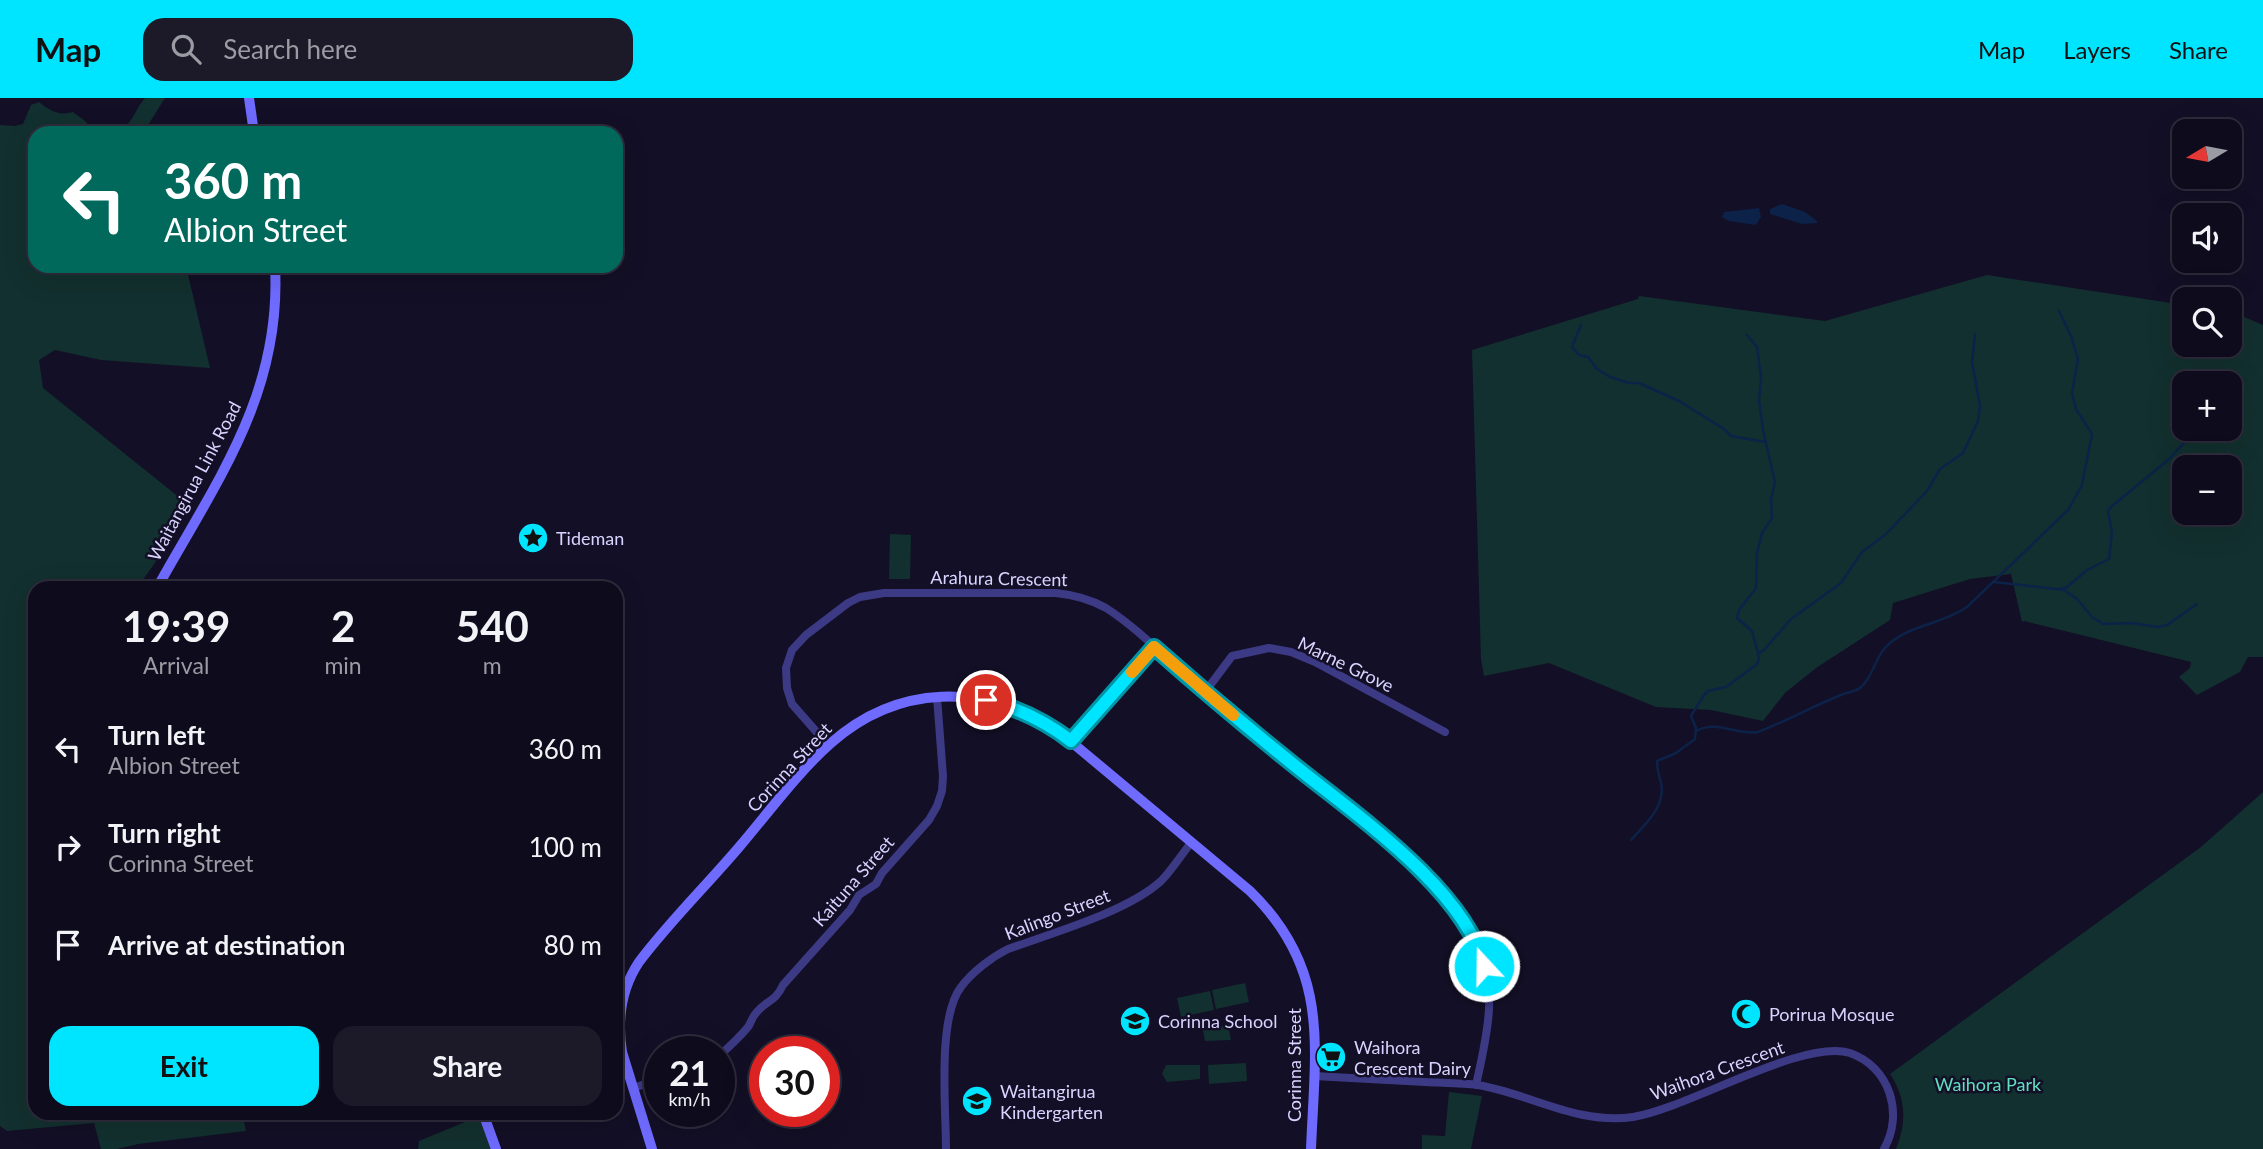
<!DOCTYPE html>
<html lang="en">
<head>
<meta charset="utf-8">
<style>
  :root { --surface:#0e0b1c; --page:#1c1929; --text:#f1f3f6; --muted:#9b9ba3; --line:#2e2b3b; --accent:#00e5ff }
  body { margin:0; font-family:Lato,sans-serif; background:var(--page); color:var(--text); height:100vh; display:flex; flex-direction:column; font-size:26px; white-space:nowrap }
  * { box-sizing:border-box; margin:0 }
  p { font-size:23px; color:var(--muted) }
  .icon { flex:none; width:38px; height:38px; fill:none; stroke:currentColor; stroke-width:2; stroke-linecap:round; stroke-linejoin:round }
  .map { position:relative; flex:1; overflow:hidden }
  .panel { position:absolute; left:28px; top:483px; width:595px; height:539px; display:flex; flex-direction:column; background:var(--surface); border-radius:21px; box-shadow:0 7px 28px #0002,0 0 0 2px var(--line) }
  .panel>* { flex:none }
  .top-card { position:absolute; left:28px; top:28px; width:595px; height:147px; border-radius:21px; box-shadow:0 7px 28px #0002,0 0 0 2px var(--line); background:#00695c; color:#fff; overflow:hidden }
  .needle { width:46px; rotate:260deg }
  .controls { position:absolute; left:2172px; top:21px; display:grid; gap:14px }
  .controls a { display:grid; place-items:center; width:70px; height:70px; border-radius:14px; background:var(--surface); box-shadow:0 7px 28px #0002,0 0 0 2px var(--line); font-size:35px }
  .speed { position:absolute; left:644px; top:938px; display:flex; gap:14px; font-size:35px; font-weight:700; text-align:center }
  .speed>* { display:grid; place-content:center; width:91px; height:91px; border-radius:50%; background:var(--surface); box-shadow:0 7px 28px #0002,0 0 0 2px var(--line); line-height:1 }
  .speed small { font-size:18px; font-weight:400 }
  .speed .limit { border:10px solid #d22; background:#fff; color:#111 }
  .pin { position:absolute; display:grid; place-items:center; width:60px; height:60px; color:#fff; margin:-30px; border:4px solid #fff; border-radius:50%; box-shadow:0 2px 7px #0007 }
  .me { position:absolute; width:77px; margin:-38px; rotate:339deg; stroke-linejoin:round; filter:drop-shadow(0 0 5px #0008) }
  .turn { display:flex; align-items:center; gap:24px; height:147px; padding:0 21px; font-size:32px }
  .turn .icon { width:91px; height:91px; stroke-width:2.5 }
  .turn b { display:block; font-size:49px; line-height:60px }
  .eta { display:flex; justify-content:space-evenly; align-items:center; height:119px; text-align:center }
  .eta b { font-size:42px; font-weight:700; line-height:49px }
  .button { display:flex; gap:14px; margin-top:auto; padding:14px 21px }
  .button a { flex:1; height:80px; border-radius:21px; background:var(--accent); color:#111; font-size:28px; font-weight:700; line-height:80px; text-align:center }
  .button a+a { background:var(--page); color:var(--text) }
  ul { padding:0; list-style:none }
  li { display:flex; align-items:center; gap:21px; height:98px; padding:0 21px }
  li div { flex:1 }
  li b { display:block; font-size:26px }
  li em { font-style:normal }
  header { display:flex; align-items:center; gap:42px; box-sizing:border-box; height:98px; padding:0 35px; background:var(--accent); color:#111 }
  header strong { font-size:33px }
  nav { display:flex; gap:38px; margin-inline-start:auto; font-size:24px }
  .search { width:490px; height:63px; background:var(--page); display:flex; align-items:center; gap:18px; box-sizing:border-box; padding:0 24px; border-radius:21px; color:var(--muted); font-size:26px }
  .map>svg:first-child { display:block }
  .green { fill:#12302f; fill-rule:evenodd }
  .water { fill:#0c2248 }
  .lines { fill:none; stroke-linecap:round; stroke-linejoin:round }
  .stream { stroke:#0c2248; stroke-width:2.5 }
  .street { stroke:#3d3a85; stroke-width:8 }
  .secondary { stroke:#6f6bff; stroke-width:10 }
  .route-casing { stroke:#0095a6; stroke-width:18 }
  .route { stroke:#00e5ff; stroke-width:12 }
  .slow { stroke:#f59e0b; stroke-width:12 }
  .labels { text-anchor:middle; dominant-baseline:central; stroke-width:5; stroke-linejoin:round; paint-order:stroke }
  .street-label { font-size:18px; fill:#d9d4ff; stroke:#130f26 }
  .poi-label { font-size:18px; fill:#d9d4ff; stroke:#130f26; text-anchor:start }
  .park-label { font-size:18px; fill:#5fe0c0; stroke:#130f26 }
</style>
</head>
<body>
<header>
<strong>Map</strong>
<div class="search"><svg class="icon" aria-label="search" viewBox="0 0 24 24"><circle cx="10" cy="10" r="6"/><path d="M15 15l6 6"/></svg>Search here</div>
<nav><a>Map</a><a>Layers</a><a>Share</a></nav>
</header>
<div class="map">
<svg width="2263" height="1051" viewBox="0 0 2263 1051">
  <rect width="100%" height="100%" fill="#130f26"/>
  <path class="green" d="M145,0H165L143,35H114C135,26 132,15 145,0Z
    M39,4C50,13 59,18 73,14L85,23L95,35H35V168H186L210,270L101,262L55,252L39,262L43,290L180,400L172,441L137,490H35V1015H242L246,1033L138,1046L117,1051H101L94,1025L7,1033L0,1028V27L15,28L23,26L31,7Z
    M1987,177L2184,207V247H2230V213L2263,227V559H2248L2240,574L2197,597L2179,579L2190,570L2191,564L2024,523L2022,524L2011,476L1970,481L1893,505L1890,522L1816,570L1785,595L1763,623L1711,612L1656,609L1549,565L1484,578L1481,561L1472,252L1638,201L1639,198L1825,223ZM2184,285H2230V331H2184ZM2184,369H2230V415H2184Z
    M890,436L911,437L910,481H889Z
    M2263,694V1051H1896C1907,1024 1906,1000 1890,976L2201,749Z
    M1245,885L1249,904L1216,911L1212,892Z
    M1210,893L1214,912L1181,919L1177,900Z
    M1228,927L1231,942L1205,943L1203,932Z
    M1246,965L1247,983L1209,986L1208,967Z
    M1166,967H1200V981L1167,984L1162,976Z
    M1449,994L1482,998L1471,1051H1422V1037L1445,1038Z
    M457,1015H478L491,1051H418L419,1043L465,1024Z"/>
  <path class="water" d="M1782,106L1805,114L1817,123V125L1802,126L1770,116V111Z
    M1759,110L1761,119L1756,127L1729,123L1722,119L1724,114Z"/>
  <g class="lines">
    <path class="stream" d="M1581,227L1572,249L1579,257L1588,259L1597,271L1610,279L1629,285H1639L1679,303L1724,331L1731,338L1765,344
      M1747,237L1757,249L1761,280L1759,302L1763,332L1775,384L1771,401L1772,420L1762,435L1757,455L1756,490L1739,512L1737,520L1752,533L1758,555
      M1994,484L2064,492L2077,501L2092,519L2103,526L2132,525L2158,529L2167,527L2197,506
      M2060,491L2067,489L2087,472L2109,461L2112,434L2108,413L2112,408L2168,362L2195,333
      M1696,633C1718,621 1736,638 1758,634C1787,623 1813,608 1841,597C1848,594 1856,594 1861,589C1874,578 1875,557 1890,545C1913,526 1943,526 1967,509L2068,412L2082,387L2092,336L2076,311L2072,295L2078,261L2071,238L2059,213
      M1631,742C1645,726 1666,709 1661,685C1659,677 1657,672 1657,663L1676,655L1695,641L1696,630L1691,618L1704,597L1708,593L1726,589L1756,567L1759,562L1758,555L1763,553L1791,521L1841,485L1862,454L1886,436L1927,393L1940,371L1963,355L1978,323L1980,308L1972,264L1975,236"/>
    <path class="street" d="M1205,594L1232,558L1269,550L1291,554L1315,564L1445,634
      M1071,643L1154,549
      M828,647L792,606L787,590L786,570L792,552L806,537L848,505L860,499L884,495H1056C1075,497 1090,501 1106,510C1142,533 1174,569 1207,596C1252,633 1297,670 1343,707C1391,746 1451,788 1478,846C1499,891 1486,942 1476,987
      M719,958C729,949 739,940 748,929C751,925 752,919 756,915C766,902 775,905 783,887L850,812L859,797L876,786L882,775L929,722L937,708L942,693L943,678L937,599
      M1314,978C1351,980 1388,982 1425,984C1443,985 1461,985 1478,987C1531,996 1577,1027 1633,1019C1689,1010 1803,940 1850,955C1890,969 1904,1016 1884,1051
      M633,990L660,981
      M946,1051C946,1011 937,920 961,889C972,874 992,859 1008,851C1052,835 1127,814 1161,783C1172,772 1181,757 1191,745"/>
    <path class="secondary" d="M249,0L254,35
      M157,490C216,384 282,296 275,168
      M483,1015L496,1051
      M652,1051L622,954C617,922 621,891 639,864C670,823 707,787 740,748C769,714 798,674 831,645C898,586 983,585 1057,632L1250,793C1331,872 1315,949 1311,1051"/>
  </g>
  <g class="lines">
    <g class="route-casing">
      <path id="route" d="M986,602C1018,610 1045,623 1071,643L1154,549C1198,588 1243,626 1289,663C1350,713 1465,790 1484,868"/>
    </g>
    <use href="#route" class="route"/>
    <path class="slow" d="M1132,574L1154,549L1233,617"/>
  </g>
  <defs>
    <g id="sight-disc" transform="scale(1.575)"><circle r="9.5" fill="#00e5ff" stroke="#130f26"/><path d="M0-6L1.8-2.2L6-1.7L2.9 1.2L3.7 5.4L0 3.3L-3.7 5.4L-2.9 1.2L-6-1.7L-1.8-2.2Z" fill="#111"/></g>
    <g id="mosque-disc" transform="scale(1.575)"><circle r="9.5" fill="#00e5ff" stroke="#130f26"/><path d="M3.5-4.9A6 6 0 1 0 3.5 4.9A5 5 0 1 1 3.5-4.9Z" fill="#111"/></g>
    <g id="school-disc" transform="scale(1.575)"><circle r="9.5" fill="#00e5ff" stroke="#130f26"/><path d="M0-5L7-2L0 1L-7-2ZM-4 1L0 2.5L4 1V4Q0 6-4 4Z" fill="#111"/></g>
    <g id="supermarket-disc" transform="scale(1.575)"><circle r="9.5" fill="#00e5ff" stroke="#130f26"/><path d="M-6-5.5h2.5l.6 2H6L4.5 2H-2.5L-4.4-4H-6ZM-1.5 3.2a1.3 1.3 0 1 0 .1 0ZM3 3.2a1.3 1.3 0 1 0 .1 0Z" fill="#111"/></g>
  </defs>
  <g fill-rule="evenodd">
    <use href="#sight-disc" x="533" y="440"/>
    <use href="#mosque-disc" x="1746" y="916"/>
    <use href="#school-disc" x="1135" y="923"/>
    <use href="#supermarket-disc" x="1331" y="959"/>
    <use href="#school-disc" x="977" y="1003"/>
  </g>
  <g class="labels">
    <g class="street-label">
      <text transform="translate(194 383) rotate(-62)">Waitangirua Link Road</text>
      <text transform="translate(999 480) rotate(1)">Arahura Crescent</text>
      <text transform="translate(1346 566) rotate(26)">Marne Grove</text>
      <text transform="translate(789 669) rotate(-47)">Corinna Street</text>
      <text transform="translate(853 783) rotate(-49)">Kaituna Street</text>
      <text transform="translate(1057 816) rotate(-21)">Kalingo Street</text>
      <text transform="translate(1294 967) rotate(-90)">Corinna Street</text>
      <text transform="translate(1717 972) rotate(-20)">Waihora Crescent</text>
    </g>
    <g class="poi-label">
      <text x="556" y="440">Tideman</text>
      <text x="1769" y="916">Porirua Mosque</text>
      <text x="1158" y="923">Corinna School</text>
      <text x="1354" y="949">Waihora<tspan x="1354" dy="21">Crescent Dairy</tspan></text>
      <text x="1000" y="993">Waitangirua<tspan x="1000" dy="21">Kindergarten</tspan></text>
    </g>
    <g class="park-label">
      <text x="1988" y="986">Waihora Park</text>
    </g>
  </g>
</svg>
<div class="controls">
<a><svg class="needle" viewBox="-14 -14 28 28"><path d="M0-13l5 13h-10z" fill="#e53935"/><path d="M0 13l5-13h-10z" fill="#9b9ba3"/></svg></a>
<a><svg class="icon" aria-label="sound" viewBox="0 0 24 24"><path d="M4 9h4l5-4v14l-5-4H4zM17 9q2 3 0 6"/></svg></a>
<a><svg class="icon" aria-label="search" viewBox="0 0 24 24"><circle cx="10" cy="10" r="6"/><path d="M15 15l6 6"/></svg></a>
<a>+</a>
<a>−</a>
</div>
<div class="speed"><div>21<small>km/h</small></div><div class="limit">30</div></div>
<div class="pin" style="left:986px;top:602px;background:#d93025"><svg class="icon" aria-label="arrive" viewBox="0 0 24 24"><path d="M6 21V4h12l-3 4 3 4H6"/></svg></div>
<svg class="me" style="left:1484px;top:868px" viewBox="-20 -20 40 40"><circle r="17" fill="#00e5ff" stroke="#fff" stroke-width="3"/><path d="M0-11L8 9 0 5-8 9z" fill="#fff"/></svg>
<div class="top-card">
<div class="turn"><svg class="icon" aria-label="left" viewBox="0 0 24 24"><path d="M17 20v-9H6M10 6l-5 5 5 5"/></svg><div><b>360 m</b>Albion Street</div></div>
</div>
<section class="panel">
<div class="eta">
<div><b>19:39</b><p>Arrival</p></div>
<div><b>2</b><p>min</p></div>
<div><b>540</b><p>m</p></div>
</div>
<ul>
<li><svg class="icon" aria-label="left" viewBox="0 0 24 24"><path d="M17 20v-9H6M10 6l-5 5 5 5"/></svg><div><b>Turn left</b><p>Albion Street</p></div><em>360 m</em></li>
<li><svg class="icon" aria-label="right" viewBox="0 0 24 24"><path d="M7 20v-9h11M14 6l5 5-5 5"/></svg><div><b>Turn right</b><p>Corinna Street</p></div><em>100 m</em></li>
<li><svg class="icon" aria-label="arrive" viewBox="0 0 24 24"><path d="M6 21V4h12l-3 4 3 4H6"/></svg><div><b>Arrive at destination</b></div><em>80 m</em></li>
</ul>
<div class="button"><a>Exit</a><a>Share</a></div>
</section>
</div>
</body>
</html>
